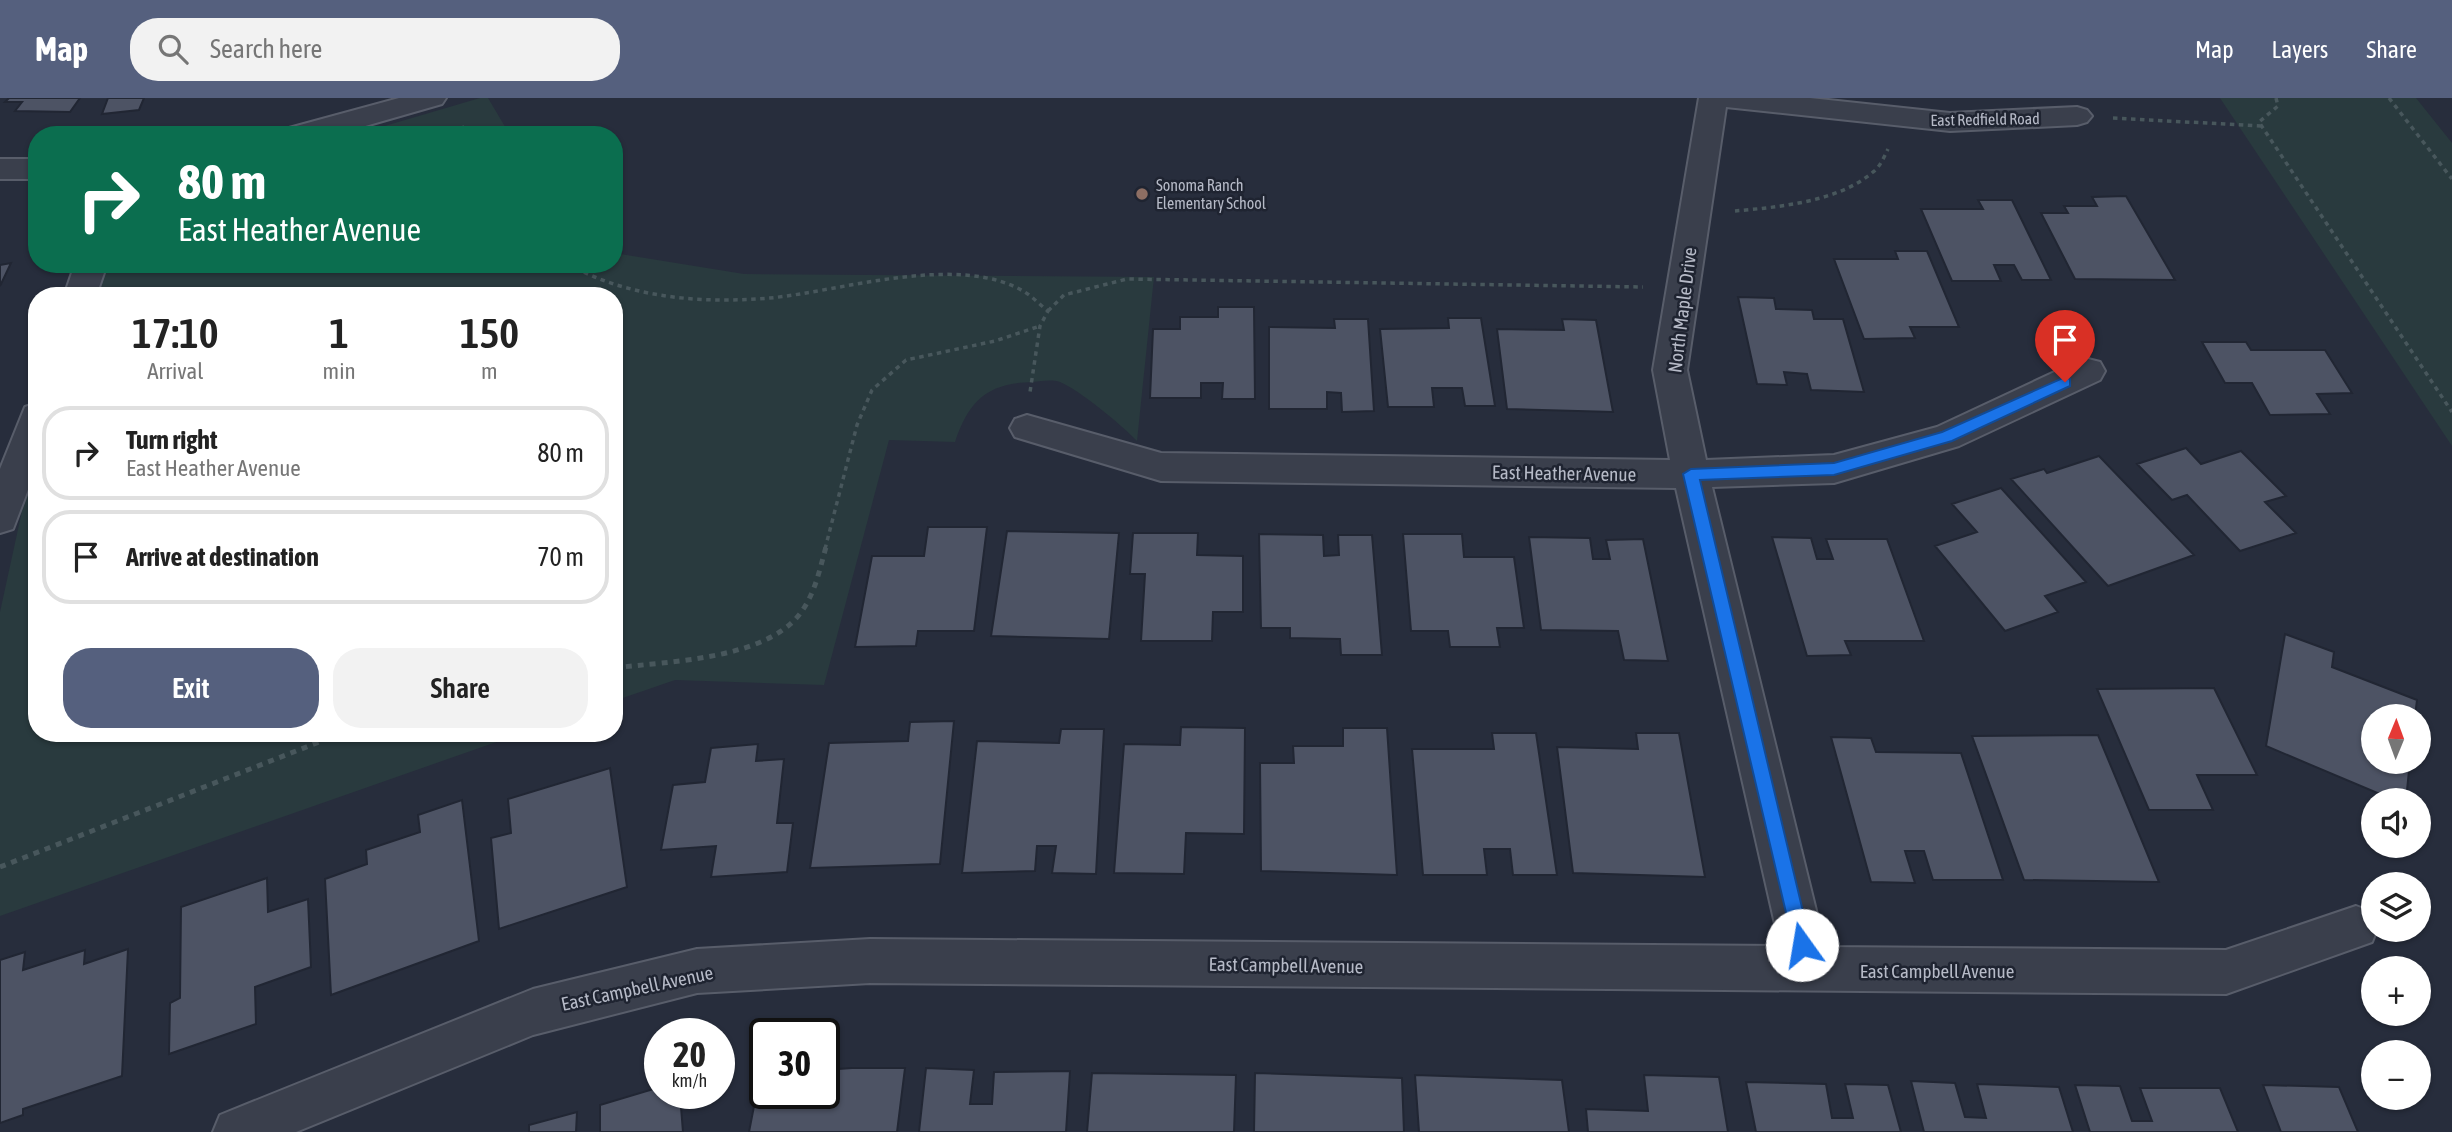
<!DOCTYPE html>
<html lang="en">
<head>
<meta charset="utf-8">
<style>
  :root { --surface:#fff; --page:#f2f2f2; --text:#222; --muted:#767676; --line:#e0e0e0; --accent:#55607e }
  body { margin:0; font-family:"Asap Condensed",sans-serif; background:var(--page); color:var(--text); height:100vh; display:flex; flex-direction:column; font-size:26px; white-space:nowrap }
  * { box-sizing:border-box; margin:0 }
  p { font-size:23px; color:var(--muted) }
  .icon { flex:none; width:38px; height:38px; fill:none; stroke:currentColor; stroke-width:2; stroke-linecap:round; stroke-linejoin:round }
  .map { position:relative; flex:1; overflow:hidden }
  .sheet { position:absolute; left:28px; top:189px; width:595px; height:455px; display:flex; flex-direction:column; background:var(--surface); border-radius:28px; box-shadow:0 2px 5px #0004 }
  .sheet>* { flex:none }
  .banner { position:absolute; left:28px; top:28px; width:595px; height:147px; border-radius:28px; box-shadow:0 2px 5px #0004; background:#0b6e4f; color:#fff; overflow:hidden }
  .needle { width:46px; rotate:1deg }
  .controls { position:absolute; left:2361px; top:606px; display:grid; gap:14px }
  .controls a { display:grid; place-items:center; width:70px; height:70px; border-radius:50%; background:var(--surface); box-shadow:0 2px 5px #0004; font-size:35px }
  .speed { position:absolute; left:644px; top:920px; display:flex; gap:14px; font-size:35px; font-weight:700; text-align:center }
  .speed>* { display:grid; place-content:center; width:91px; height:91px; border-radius:50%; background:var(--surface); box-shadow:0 2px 5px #0004; line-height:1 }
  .speed small { font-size:18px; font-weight:400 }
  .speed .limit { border:4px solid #111; border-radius:10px; background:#fff; color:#111 }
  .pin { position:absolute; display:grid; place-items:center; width:60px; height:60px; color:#fff; margin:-72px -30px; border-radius:50% 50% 50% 0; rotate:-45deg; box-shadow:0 0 7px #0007 }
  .pin .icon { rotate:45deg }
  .me { position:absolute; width:77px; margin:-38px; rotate:347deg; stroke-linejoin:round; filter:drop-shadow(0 0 5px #0008) }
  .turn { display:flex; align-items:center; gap:24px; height:147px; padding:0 35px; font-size:32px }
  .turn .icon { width:91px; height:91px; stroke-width:2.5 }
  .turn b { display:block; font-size:49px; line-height:60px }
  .eta { display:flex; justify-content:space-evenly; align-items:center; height:119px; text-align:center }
  .eta b { font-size:42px; font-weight:600; line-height:49px }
  .primary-button { display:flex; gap:14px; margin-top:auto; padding:14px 35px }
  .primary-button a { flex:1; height:80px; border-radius:28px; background:var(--accent); color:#fff; font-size:28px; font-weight:600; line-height:80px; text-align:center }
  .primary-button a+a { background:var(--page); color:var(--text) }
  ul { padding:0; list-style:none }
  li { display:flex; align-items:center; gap:21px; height:94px; margin:0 14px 10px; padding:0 21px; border:4px solid var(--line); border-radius:28px }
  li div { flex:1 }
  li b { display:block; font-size:26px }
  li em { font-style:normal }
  header { display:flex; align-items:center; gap:42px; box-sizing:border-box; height:98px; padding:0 35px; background:var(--accent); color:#fff }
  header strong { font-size:33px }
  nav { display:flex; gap:38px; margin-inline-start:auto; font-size:24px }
  .search { width:490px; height:63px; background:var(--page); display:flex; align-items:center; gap:18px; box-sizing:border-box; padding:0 24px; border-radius:28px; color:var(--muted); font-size:26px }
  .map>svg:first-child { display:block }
  .green { fill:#293a3e }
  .building { fill:#4d5364; stroke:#212633; stroke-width:2 }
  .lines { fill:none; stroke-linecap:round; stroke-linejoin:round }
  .minor-casing { stroke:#585d6a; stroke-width:4 }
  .path-far1 { stroke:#48575c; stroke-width:3.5; stroke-dasharray:4.5 4.5; stroke-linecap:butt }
  .path { stroke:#48575c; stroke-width:5; stroke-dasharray:6 6; stroke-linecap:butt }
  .minor { fill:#3a3f4c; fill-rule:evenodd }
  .route { fill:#1a73e8; stroke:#114b97; stroke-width:2 }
  .education-dot { fill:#8d6e63; stroke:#1f2431; stroke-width:2.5 }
  .labels { text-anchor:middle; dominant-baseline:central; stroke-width:5; stroke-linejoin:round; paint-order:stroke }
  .far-street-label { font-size:16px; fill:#b6bac7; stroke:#1f2431 }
  .far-poi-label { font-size:16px; fill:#b6bac7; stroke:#1f2431; text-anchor:start }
  .street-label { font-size:19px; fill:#b6bac7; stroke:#1f2431 }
</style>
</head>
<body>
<header>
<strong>Map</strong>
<div class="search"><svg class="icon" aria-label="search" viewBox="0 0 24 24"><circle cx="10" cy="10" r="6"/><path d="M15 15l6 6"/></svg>Search here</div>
<nav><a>Map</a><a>Layers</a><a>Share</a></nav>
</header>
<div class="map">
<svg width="2452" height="1034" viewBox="0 0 2452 1034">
  <rect width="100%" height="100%" fill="#272d3c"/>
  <path class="green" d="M480,0H488L510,37H354Z
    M2220,0H2416L2452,45V348Z
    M614,155L744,176L1154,179L1137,343C1123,328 1078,291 1060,284C1052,281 1041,283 1033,284C988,285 969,302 955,344L889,342L824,587L675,582L614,603V198H95L106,166H614Z
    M37,370V635H522L0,818V514L22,413Z"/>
  <path class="building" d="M9,0H80L70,14L15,13L22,4H5Z
    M108,0H144L139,12L102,16Z
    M2126,98L2175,182L2075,181L2041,115H2068L2064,108H2097L2092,99Z
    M1978,102H2012L2051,182H2022L2014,167H1994L2001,183H1952L1921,111H1983Z
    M1895,153H1927L1959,229H1910L1915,240L1864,241L1834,161H1898Z
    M11,165L0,188V167Z
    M1738,199L1774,200L1776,211L1812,212L1814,221H1843L1864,294L1811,292L1807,276L1784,274L1787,287L1757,286Z
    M1218,209H1254L1255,301H1222L1223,285H1201V300H1150L1153,231H1180V219H1218Z
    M1448,220H1481L1495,308H1465L1462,290H1432L1434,309H1388L1380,231L1449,230Z
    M1334,221H1368L1374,313L1342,314L1341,295L1327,294V311H1269V229L1335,230Z
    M1562,221L1596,222L1613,314L1507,311L1497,231L1564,232Z
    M2202,244H2246L2251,252H2325L2352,295L2317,296L2330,316L2270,317L2252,285H2225Z
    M2186,350L2201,366L2241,353L2286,398L2265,404L2296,435L2240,453L2187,397L2172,402L2137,366Z
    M2099,358L2194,457L2108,488L2011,381L2044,371L2047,375Z
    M2001,390L2086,484L2045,498L2058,514L2005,533L1935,448L1977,434L1952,406Z
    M928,429H987L974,533H918L916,548L855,549L872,458H924Z
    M1007,433L1119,435L1109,541L991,538Z
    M1133,435H1198L1197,457L1243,458V514H1213L1212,543H1141L1145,476H1130Z
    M1259,436L1323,437L1324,458L1339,457L1338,437H1372L1382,557H1341L1340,541L1290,540V530H1261Z
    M1403,436H1462L1464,459H1514L1524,530H1497L1500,549H1450L1448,533H1411Z
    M1529,439L1590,440L1593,461H1610L1606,442L1643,441L1668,563L1624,562L1618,533L1541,532Z
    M1772,439L1811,440L1817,461H1833L1826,441H1887L1924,543H1845L1851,557L1807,558Z
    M2285,536L2334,554L2332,569L2417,602L2415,618H2373V663H2410L2406,702H2394L2266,648Z
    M2214,590L2257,677H2197L2213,712H2149L2097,591Z
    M954,623L940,766L810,770L829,645L908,643L910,624Z
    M1181,629L1245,630L1244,736L1186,735L1184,776L1114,775L1124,646L1180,647Z
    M1343,630H1387L1397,777L1261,773L1260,665H1294L1293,648H1343Z
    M1061,631H1104L1096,776L1052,775L1056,748H1037L1035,773L962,775L977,643L1059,645Z
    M1492,635H1536L1557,777H1513L1510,751H1484L1487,777H1423L1412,651H1494Z
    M1636,635H1679L1705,779L1573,775L1557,649L1638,651Z
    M2098,637L2159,784L2024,782L1972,638Z
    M1831,639L1871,640L1876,654L1961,655L2003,782H1933L1924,753H1905L1915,785L1871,784Z
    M758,646L756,663L784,661L777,725H793L787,774L711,779L716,748L661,752L673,687L705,684L711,650Z
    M610,670L627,789L499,831L491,740L511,735L508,701Z
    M462,702L479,843L331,897L325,781L367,766L366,752L420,734L418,717Z
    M267,780L268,814L308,801L311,869L255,889L256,926L169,956L170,905L180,900L181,809Z
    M128,851L122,978L23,1011V1017L0,1025V862L25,854L23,872L85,852L84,866Z
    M852,970H905L897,1034H749L761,972H765V996H824V972Z
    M926,970L974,972L970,1006H992L994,974L1070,973L1066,1034H919Z
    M1092,975L1236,977L1234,1034H1087Z
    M1255,975L1402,980L1404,1034H1254Z
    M1415,977L1562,982L1569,1034H1419Z
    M1644,977L1719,979L1728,1034H1588L1586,1011L1648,1013Z
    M1911,983L1955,985L1965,1019L1986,1020L1977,986L2059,989L2073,1034H1924Z
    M1746,984L1826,986L1832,1020H1853L1845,986L1888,987L1901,1034H1756Z
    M2075,987L2120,988L2132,1023H2152L2140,990H2220L2238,1034H2090Z
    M2263,987L2339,989L2358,1034H2281Z
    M660,989V996H680L683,1034H600V1007Z
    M577,1014L576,1034H529V1027Z"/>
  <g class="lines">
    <g class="minor-casing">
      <path id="minor" d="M399,0H446L442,6L334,37H284L289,30Z
        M1699,0H1810L1950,15L2077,9L2087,12L2092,18L2087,24L2077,27L1950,33L1726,9L1687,272L1706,362L1834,357L1937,329L2076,264L2088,261L2100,264L2105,273L2100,282L1959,348L1834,385L1712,389L1825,849L2226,852L2356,808L2372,814L2373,831H2377L2372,844L2226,896L870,885L697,895L533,937L296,1034H213L220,1017L533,891L697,851L870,841L1780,848L1676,390L1161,383L1015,339L1010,330L1015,321L1027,317L1161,355L1670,362L1653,272Z
        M0,61H37V81H0Z
        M75,166H107L96,198H64Z
        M37,305V368L13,431L0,435V371L25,309Z"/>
    </g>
    <path class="path-far1" d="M2276,0L2278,8L2259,24L2452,314
      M2389,0L2452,81
      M2113,20L2261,28
      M462,28L466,37
      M1735,113C1779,109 1838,104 1873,74C1880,69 1884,59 1888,51
      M568,166C628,200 702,206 770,200C842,193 957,155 1023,193C1032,198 1040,207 1048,213L1040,228L1030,294
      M1048,213L1064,197L1127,181L1643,189
      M825,451L857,327L872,292L906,262L995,243L1040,228"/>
    <path class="path" d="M614,570C669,563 772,562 804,510C816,491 820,470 826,449
      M0,769L342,635"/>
    <use href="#minor" class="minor"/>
  </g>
  <path class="route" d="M2065,279L2070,281V288L1952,343L1834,377L1700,382L1811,847L1809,853L1802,856L1795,853L1683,376L1691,371L1834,365L1942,334Z"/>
  <circle class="education-dot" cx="1142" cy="96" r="7"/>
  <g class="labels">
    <g class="far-street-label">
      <text transform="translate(1985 21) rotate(-1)">East Redfield Road</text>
    </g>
    <g class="far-poi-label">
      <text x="1156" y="87">Sonoma Ranch<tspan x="1156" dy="18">Elementary School</tspan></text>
    </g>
    <g class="street-label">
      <text transform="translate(1682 212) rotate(-83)">North Maple Drive</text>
      <text transform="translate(1564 375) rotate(1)">East Heather Avenue</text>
      <text transform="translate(1286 867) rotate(1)">East Campbell Avenue</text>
      <text x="1937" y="873">East Campbell Avenue</text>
      <text transform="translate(637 890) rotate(-12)">East Campbell Avenue</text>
    </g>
  </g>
</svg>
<div class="controls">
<a><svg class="needle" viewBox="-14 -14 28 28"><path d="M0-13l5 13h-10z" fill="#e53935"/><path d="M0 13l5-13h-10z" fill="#767676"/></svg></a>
<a><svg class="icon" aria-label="sound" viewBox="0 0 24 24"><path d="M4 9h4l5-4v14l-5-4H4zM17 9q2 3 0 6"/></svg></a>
<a><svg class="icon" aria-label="layers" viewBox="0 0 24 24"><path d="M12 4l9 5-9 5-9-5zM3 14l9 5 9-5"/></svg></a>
<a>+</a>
<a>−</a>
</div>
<div class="speed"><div>20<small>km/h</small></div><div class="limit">30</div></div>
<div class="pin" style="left:2065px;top:284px;background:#d93025"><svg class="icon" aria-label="arrive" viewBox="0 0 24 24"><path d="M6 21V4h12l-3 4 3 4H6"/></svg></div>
<svg class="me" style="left:1802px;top:847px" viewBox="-20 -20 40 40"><circle r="19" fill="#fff"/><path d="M0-13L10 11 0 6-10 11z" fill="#1a73e8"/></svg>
<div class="banner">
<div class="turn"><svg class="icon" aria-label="right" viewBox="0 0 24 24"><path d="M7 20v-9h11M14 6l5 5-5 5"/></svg><div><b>80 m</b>East Heather Avenue</div></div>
</div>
<section class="sheet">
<div class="eta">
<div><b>17:10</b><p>Arrival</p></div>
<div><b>1</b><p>min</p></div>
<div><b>150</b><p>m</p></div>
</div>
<ul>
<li><svg class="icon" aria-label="right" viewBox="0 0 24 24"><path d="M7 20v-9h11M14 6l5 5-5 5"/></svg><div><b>Turn right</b><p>East Heather Avenue</p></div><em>80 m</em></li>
<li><svg class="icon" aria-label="arrive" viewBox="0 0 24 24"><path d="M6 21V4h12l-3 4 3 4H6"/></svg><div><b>Arrive at destination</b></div><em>70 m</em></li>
</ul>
<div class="primary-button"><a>Exit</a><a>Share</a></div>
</section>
</div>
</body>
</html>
